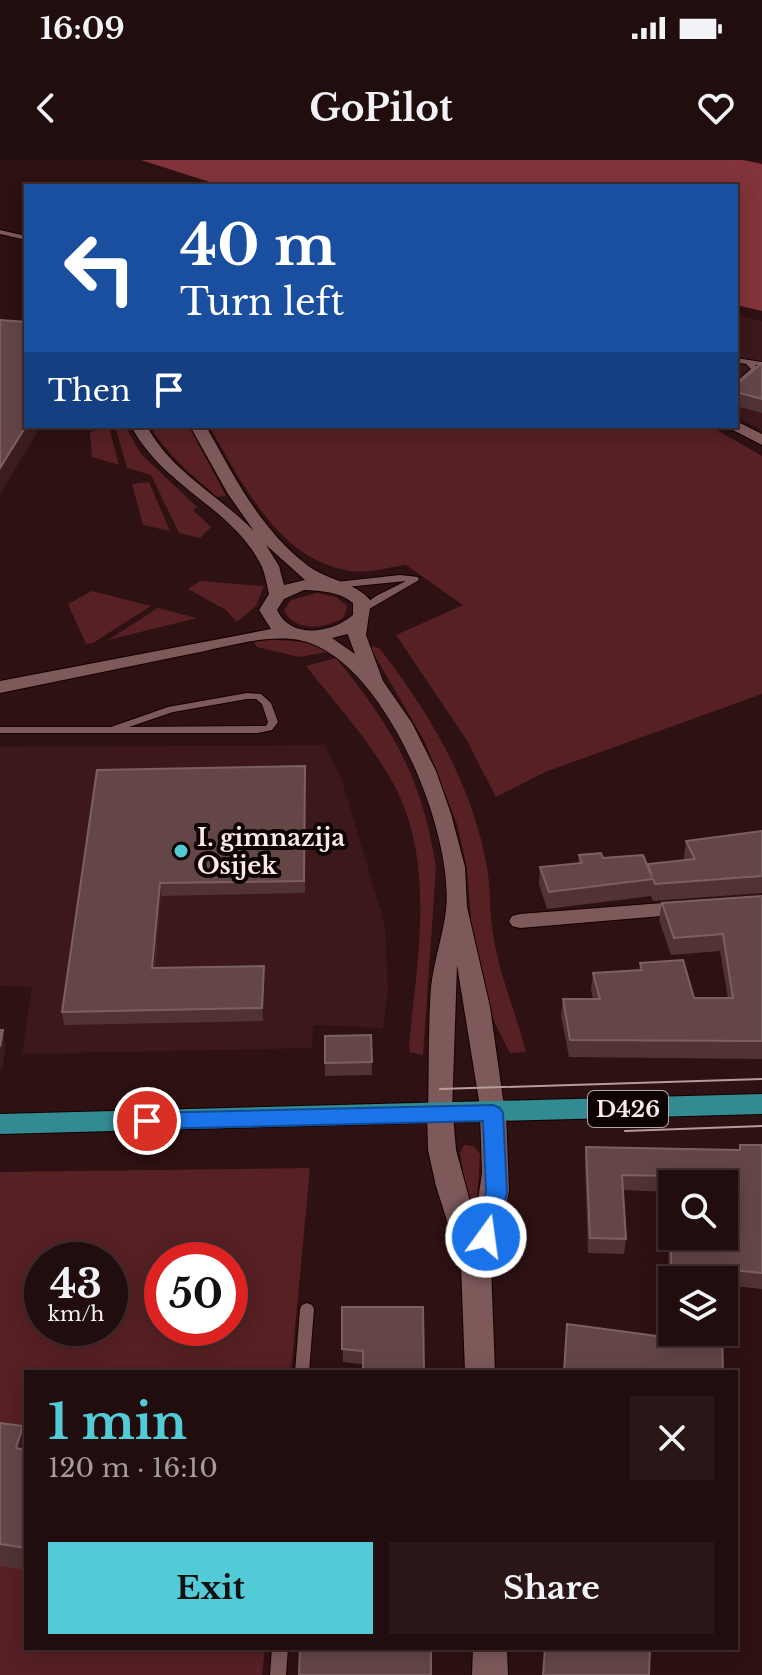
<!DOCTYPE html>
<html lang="en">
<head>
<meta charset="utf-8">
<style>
  :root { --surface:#220d0e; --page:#2a1617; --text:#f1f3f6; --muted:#a29c9e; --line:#3f2d2e; --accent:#52cbd7 }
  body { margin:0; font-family:"Libre Baskerville",serif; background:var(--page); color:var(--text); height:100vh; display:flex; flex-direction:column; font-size:30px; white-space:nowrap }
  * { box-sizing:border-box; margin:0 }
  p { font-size:26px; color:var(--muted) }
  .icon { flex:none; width:44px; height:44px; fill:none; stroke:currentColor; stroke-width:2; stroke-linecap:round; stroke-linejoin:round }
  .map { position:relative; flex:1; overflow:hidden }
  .side { position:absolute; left:24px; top:1210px; width:714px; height:280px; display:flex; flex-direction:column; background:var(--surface); border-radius:0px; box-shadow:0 4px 20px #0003,0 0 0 2px var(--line) }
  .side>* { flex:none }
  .banner { position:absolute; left:24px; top:24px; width:714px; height:244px; border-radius:0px; box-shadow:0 4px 20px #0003,0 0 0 2px var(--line); background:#1a4fa0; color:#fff; overflow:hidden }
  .fabs { position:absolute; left:658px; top:1010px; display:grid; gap:16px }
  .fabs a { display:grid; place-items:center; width:80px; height:80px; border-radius:0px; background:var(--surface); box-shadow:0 4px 20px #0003,0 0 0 2px var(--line); font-size:40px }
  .speed { position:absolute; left:24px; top:1082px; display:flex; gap:16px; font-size:40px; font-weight:700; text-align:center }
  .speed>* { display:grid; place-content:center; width:104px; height:104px; border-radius:50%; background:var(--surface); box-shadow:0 4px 20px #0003,0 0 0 2px var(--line); line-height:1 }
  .speed small { font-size:20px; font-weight:400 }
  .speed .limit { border:12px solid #d22; background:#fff; color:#111 }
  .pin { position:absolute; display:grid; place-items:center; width:68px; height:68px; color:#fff; margin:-34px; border:4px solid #fff; border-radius:50%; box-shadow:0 2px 8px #0007 }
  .me { position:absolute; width:88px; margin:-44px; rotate:14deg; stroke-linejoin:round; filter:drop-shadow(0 0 6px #0008) }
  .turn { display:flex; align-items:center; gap:28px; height:168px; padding:0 24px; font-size:36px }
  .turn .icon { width:104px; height:104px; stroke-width:2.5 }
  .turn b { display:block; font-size:56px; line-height:68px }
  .then { display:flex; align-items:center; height:76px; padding:0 24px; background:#0003; gap:16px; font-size:30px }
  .round { display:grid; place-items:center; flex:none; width:84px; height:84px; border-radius:0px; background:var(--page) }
  .overview { display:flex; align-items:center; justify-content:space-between; height:136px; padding:0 24px }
  h1 { font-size:48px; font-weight:700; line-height:60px; color:var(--accent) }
  .cta { display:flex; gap:16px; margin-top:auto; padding:16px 24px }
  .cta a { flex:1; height:92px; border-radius:0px; background:var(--accent); color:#111; font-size:32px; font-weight:700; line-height:92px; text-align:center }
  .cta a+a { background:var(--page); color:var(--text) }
  .status { display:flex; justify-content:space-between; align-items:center; height:56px; padding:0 40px; background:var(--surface); direction:ltr }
  .status svg { height:22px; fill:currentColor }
  header { display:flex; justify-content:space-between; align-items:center; height:104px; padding:0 24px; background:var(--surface); font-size:36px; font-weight:700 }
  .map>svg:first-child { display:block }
  .built { fill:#3c181a }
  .green { fill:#572024; fill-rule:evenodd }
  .water { fill:#83333a }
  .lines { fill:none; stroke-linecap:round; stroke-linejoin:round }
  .service-casing { stroke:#140002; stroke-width:2 }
  .minor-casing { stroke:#140002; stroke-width:2 }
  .secondary-casing { stroke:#140002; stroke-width:2 }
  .primary-casing { stroke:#140002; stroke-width:2 }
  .service { fill:#7d595a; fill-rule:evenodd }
  .minor { fill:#7d595a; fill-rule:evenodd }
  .secondary { fill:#7d595a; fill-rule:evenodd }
  .primary { fill:#328b92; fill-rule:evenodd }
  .tram { stroke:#b59d9d; stroke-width:2 }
  .wall { fill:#513334 }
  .shaded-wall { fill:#3b1d1e }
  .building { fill:#644647; stroke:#7c6060; stroke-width:2; fill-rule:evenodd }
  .route { fill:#1a73e8; stroke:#114b97; stroke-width:2 }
  .poi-dot { fill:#52cbd7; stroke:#0e0304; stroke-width:3 }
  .labels { text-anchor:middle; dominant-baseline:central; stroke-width:8; stroke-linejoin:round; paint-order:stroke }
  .shield { fill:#0e0304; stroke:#b6a3a4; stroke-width:2 }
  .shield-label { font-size:22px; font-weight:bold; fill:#fee8e8 }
  .poi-label { font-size:24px; font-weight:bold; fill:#fee8e8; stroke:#0e0304; text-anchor:start }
</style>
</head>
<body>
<div class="status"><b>16:09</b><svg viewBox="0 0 49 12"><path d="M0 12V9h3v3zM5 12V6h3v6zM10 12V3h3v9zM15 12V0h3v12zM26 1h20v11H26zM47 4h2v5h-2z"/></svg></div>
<header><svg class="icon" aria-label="back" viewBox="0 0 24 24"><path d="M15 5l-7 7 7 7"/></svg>GoPilot<svg class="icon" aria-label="heart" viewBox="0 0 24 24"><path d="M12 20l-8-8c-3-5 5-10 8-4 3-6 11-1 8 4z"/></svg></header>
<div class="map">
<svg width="762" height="1515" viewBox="0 0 762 1515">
  <rect width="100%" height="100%" fill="#2e1112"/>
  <path class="built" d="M736,155L762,161V271L736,256Z
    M325,585L341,617L385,766L388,829L383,868L313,865L312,888L22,894L32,827L0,826V587Z"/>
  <path class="green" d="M115,266H125L141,294L197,347L193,350L211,367L200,378L179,373L151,315L127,308Z
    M150,266H189L226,336L217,337C192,315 167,295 150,266Z
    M209,266H710L762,296V534L545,612L496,637L466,579L396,475L463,445L406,405C389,407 368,414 351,411C278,401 242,322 209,266Z
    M109,267L119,305L92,297L90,272Z
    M149,322L170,371L143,365L132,324Z
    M200,421L264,426L256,446L237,462L226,450L188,429Z
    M92,431L151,446L93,483L86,484L68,444Z
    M317,433L336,437L347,446L344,457C327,469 294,473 284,450L291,440Z
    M158,448L197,458L108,480Z
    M263,479L307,482L328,492L299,497L257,487L253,481Z
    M373,486L380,489C431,555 472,624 487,707C491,729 489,752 493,774C499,814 516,853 526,892L510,893L494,861L480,809L472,773L467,708L457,664L425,582L371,489Z
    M336,498C392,566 423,619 436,708L423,895L410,892L409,885C417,800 436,703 394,625C371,582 336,544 306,506Z
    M464,985L473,986L480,994L477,1044H469L460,993Z
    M310,1008L291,1212H26V1488H265L262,1515H0V1012ZM42,1100H110V1168H42ZM162,1100H230V1168H162Z"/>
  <path class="water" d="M141,0H743L762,4V151L736,145V26H222Z"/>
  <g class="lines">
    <g class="service-casing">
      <path id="service" d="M0,70L26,76V80L0,74Z
        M736,198L762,202V206L755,205L759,209L758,211L736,228V222L751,209L746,204L736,202Z
        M400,415L418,417L419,420L364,452L360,449L361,447L376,436L406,421L336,428L332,425L336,422Z
        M247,533L261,534L271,543L278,562L272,570L258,573H0V567H111L168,547ZM247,539H256L262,544L268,562L266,566L129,567L173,552Z
        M307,1143L312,1145L314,1149L309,1212H295L300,1149L302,1145Z
        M272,1488H288L286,1515H270Z"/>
    </g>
    <g class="minor-casing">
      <path id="minor" d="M736,261L762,274V285L731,269L728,266H736Z
        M131,266H147C171,312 219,335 254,371L228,334L190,266H206C234,316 260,369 307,405C326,420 356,422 371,441L366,475L383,521L412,563L436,611L451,654L465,707L467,747L490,847L505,953L502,959L493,962L484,959L481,953L457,805L452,954L449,960L440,963L431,960L428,954C429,912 428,869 431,827C434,801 443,775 446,750C455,671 380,487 292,479C259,476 222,488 190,494C127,507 63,520 0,533V521L271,469L259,450L269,434C267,425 265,413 261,405C233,348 164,328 131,266ZM266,385L305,420L284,425L279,406ZM304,430C322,431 338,431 353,443V455C332,473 291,480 277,450L284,439ZM348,474V475L355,494L332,478Z
        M689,741L697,743L700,748L697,753L520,768L512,766L509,761L512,756L520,754Z"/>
    </g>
    <g class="secondary-casing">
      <path id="secondary" d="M493,943L502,946L506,953L509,1030L503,1064L491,1105L495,1212H465L461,1105L436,1026L428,990L427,954L431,947L440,944L449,947L453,954L456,990L475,1060L482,1013L480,953L484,946Z
        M473,1488H507L508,1515H472Z"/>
    </g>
    <g class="primary-casing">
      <path id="primary" d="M762,934V954L0,974V954Z"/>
    </g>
    <use href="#service" class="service"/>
    <use href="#minor" class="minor"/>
    <use href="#secondary" class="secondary"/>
    <use href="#primary" class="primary"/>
    <path class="tram" d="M440,929L762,919
      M625,971L762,966"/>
  </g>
  <path class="wall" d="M762,203V253L736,246V225Z
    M305,606V733L161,736L155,808L264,806L263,861L64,865L62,852L97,610Z
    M762,671V733L653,741L651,736L547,749L539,724L540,707L578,703L579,695L648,706L685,700L684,697L686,681Z
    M762,736V899L569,897L561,856L563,839H593L591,830L593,813L639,810L640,803L694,838H728L720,791L671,795L659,760L662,743Z
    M371,875L372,915L325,916V876Z
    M740,985H762V1129L724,1125V1120H672L723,1212H564L669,1178L668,1032L623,1030L626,1079L624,1094L588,1093L585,1003L586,987L739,990Z
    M342,1147L424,1212L343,1202Z
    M0,1263L26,1279V1410L0,1406Z"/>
  <path class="shaded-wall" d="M26,266H41L0,334V308Z
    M160,723L161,736L153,821L152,808Z
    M264,806V819L263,861L262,848Z
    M3,870L6,887L1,913L0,906V887Z
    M23,1266L26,1279V1296L16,1288Z"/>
  <path class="building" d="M0,160L26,162V266L0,308Z
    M762,203V239L736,232V225Z
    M305,606L304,721L160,723L152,808L264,806L262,848L62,852L97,610Z
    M762,671V716L655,724L653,719L549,732L540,707L582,703L579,695L601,693L603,698L643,695L652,717L648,704L695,699L686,681Z
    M762,736V881L570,880L563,839H600L593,813L642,810L640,803L683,800L694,838H733L723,774L674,778L662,743Z
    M0,870H3L0,887Z
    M371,875L372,902L325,903V876Z
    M740,985H762V1113L720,1109V1120H672V1163L670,1016L622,1015L626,1079L590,1078L586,987L740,990ZM672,1024H724V1076H672Z
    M342,1147H423L424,1212H363V1191L342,1189Z
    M567,1164L672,1178V1172H722L723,1212L658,1211V1212H564Z
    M0,1263L23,1266L16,1288L26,1290V1388L0,1384Z
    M300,1488H431V1515H299Z
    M545,1488H650L649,1515H543Z"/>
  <path class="route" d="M493,945L500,948L503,953L507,1032L497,1077L494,1083L486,1085L479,1083L475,1077L486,1032L483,961L147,969L140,966L137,961L140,956L147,953Z"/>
  <circle class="poi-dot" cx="181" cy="691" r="8"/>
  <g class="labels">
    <rect class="shield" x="588" y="931" width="80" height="36" rx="6"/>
    <g class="shield-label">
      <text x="628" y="949">D426</text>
    </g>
    <g class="poi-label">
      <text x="197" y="677">I. gimnazija<tspan x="197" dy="28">Osijek</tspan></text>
    </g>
  </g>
</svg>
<div class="fabs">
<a><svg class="icon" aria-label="search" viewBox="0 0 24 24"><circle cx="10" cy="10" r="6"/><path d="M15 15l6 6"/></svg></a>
<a><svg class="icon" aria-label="layers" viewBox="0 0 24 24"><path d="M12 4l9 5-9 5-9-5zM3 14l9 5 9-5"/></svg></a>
</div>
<div class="speed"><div>43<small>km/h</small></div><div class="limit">50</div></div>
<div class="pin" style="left:147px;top:961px;background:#d93025"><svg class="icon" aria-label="arrive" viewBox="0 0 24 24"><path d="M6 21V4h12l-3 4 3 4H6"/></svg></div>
<svg class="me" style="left:486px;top:1077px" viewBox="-20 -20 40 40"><circle r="17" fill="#1a73e8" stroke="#fff" stroke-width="3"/><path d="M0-11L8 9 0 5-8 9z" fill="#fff"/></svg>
<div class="banner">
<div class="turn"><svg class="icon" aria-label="left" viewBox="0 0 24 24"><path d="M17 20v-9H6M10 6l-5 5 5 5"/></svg><div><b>40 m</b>Turn left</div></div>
<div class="then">Then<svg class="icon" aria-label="arrive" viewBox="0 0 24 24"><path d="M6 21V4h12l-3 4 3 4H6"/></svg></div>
</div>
<section class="side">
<div class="overview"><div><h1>1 min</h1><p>120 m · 16:10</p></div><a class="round"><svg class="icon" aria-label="close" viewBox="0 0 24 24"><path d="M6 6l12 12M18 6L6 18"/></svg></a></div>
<div class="cta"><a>Exit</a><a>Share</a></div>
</section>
</div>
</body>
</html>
